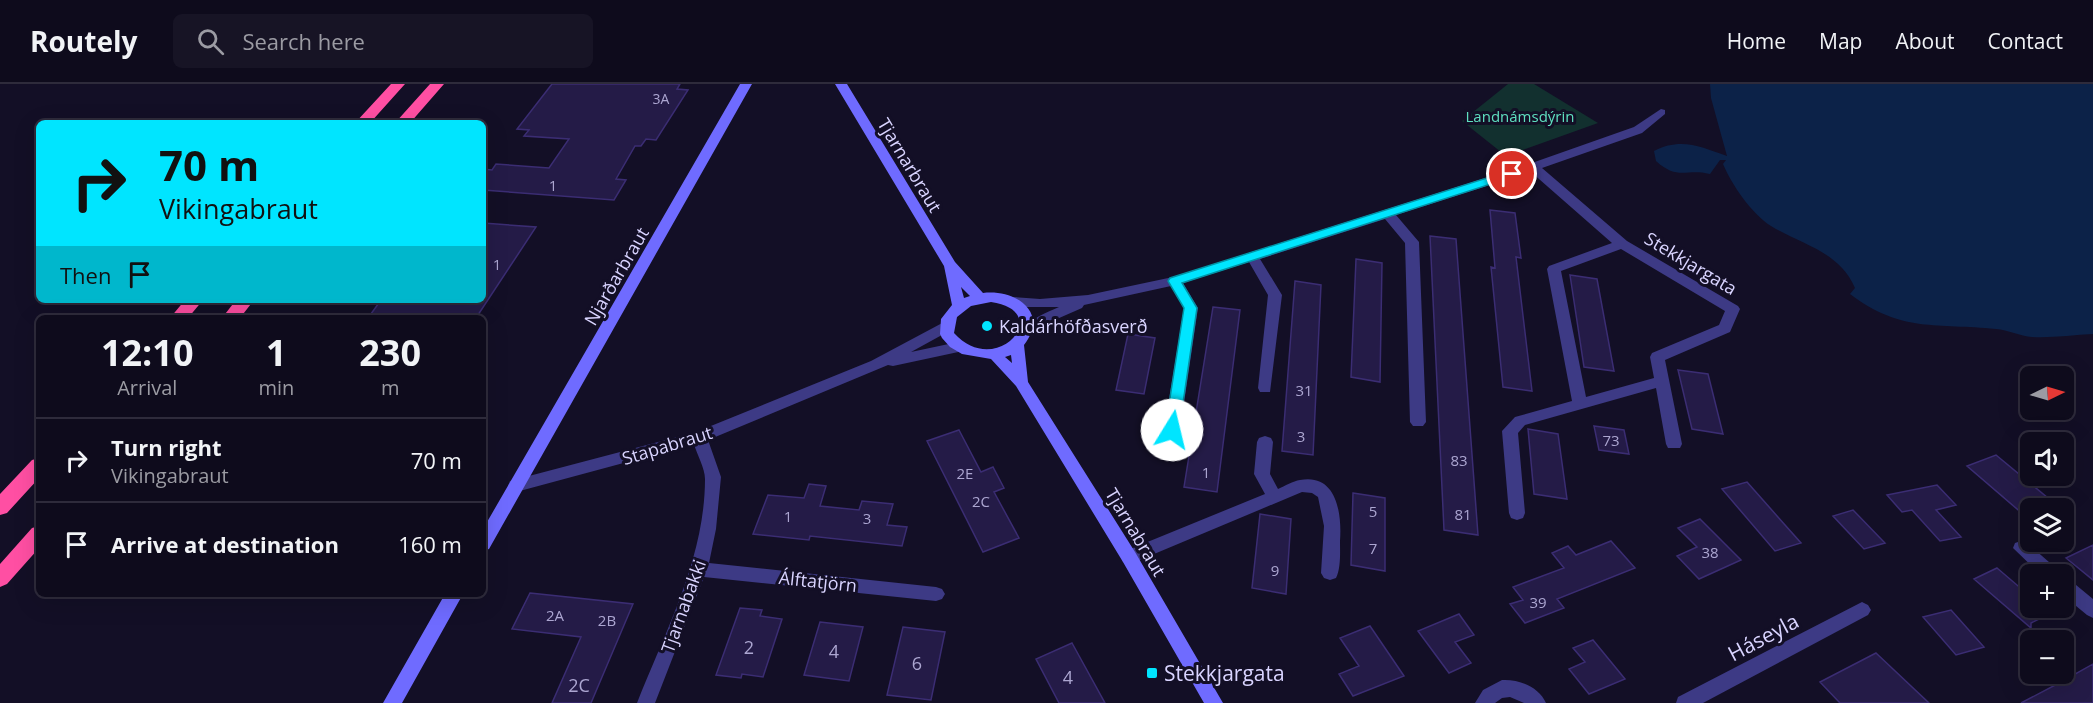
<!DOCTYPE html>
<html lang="en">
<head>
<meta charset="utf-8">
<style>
  :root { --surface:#0e0b1c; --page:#171425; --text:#f1f3f6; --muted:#9b9ba3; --line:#2e2b3b }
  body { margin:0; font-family:"Open Sans",sans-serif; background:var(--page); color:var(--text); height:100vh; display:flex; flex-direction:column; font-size:22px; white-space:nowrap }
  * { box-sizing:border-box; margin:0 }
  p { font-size:20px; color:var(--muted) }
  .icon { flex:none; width:33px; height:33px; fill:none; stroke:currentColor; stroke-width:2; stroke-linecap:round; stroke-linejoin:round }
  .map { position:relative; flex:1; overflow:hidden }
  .panel { position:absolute; left:36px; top:231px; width:450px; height:282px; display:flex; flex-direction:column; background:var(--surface); border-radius:9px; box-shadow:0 6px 24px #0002,0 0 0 2px var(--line) }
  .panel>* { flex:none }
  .top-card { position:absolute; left:36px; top:36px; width:450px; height:183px; border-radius:9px; box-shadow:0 6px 24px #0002,0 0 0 2px var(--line); background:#00e5ff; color:#111; overflow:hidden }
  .needle { width:39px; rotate:85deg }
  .fabs { position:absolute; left:2020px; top:282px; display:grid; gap:12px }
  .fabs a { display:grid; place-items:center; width:54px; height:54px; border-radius:9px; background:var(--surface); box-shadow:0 6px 24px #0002,0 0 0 2px var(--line); font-size:30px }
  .pin { position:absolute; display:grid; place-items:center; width:51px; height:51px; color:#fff; margin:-26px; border:3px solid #fff; border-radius:50%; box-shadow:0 2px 6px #0007 }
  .me { position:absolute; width:66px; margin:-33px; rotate:9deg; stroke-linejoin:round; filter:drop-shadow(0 0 4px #0008) }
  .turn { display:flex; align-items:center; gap:21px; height:126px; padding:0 24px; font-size:27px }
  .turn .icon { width:78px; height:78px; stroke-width:2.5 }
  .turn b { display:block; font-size:42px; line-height:51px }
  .then { display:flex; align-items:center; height:57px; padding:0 24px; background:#0003; gap:12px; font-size:22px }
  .eta { display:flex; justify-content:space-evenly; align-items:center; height:102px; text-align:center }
  .eta b { font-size:36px; font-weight:700; line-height:42px }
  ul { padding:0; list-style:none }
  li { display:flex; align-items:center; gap:18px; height:84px; padding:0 24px; border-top:2px solid var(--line) }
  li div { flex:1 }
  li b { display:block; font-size:22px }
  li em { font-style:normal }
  header { display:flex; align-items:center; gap:36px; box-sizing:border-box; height:84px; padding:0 30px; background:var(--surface); border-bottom:2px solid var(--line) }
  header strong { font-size:28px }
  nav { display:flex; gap:33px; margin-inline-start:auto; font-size:21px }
  .search { width:420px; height:54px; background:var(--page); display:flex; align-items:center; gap:15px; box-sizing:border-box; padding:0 21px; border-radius:9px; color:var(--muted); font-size:22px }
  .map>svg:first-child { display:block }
  .green { fill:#12302f }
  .water { fill:#0c2248 }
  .building { fill:#241b47; stroke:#3b2d73; stroke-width:1.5 }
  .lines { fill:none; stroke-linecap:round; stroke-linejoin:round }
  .street { fill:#3d3a85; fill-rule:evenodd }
  .secondary { fill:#6f6bff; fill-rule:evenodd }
  .highway { fill:#ff4fa3; fill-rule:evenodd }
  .route { fill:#00e5ff; stroke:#0095a6; stroke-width:1.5 }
  .poi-dot { fill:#00e5ff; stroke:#130f26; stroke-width:2 }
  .labels { text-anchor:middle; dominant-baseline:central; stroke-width:6; stroke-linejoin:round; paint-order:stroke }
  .far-number-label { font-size:14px; fill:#aca6d1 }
  .far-park-label { font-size:15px; fill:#5fe0c0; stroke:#130f26 }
  .number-label { font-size:15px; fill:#aca6d1 }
  .street-label { font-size:18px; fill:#d9d4ff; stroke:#130f26 }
  .poi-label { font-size:18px; fill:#d9d4ff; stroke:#130f26; text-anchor:start }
  .near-number-label { font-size:18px; fill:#aca6d1 }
  .near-street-label { font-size:21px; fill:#d9d4ff; stroke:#130f26 }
  .near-poi-label { font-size:21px; fill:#d9d4ff; stroke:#130f26; text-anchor:start }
</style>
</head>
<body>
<header>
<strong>Routely</strong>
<div class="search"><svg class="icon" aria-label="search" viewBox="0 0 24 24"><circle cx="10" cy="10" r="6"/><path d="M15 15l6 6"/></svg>Search here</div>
<nav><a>Home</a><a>Map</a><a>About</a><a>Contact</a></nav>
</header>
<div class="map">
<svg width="2093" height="619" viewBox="0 0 2093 619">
  <rect width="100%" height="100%" fill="#130f26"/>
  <path class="green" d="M1508,0H1534L1598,39L1506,72L1462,37Z"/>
  <path class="water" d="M1710,0H2093V250C2073,251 2052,254 2032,253C2020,252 2008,246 1996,245C1938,239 1901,249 1850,210L1855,204C1839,167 1802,161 1771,142C1751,129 1732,101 1723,80L1726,76H1720L1710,90C1686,84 1678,97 1656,77L1654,67C1681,53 1701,63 1727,72L1711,14Z"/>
  <path class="building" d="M552,0H680L677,5L688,6L656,56L646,55L641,62H635L616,95L626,96L614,116L483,106V85L492,86L496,80L549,84L569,55L524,52L529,46L517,45Z
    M1490,126L1515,129L1521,174L1516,173L1532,307L1503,303L1491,183L1495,184Z
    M483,139L536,143L476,234H368L381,216H483Z
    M1430,152L1456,155L1478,451L1444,446Z
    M1356,175L1382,179L1380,298L1351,293Z
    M1570,191L1597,195L1614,287L1584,283Z
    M1295,197L1321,201L1313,371L1282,367Z
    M1213,223L1240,226L1217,408L1184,403Z
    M1128,250L1155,254L1144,310L1116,306Z
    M1678,286L1708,290L1723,350L1692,345Z
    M1594,342L1624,346L1629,370L1599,366Z
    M1528,345L1558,350L1567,415L1534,410Z
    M959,346L981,388L993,383L1004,404L994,408L1019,454L983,468L927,357Z
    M1996,371L2060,424H2031V437L1967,382Z
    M1747,398L1801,459L1775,467L1722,405Z
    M809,400L826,402L820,422L859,426L862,417L893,420L887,441L907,443L902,462L810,452L809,456L753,450L768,411L804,414Z
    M1937,401L1956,421L1936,426L1961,453L1940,457L1912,426L1902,428L1887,411Z
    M1353,409L1385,414V487L1351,481Z
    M1853,426L1885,459L1864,465L1833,432Z
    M1260,430L1291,435L1286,510L1252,504Z
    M1700,435L1741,476L1699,495L1677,472L1697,463L1678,444Z
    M1611,457L1635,484L1557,515L1564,524L1525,539L1510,520L1523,516L1513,503L1564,484L1552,469L1568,462L1576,471Z
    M2093,461V496L2066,474Z
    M1997,484L2031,513V524H2062L2031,539V544L1974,495Z
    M530,509L633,520L591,619H552L581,553L512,545Z
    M740,524L762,526L760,532L782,535L763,593L742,590L741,594L716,591Z
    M1951,526L1984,563L1956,571L1923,533Z
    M1459,530L1474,551L1455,558L1471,579L1449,589L1418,547Z
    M820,538L863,543L849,597L804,591Z
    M1370,542L1404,592L1353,612L1339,590L1359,582L1340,554Z
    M903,543L945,548L931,616L887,611Z
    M1593,556L1625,595L1589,610L1569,585L1585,578L1573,564Z
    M1072,559L1105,619H1059L1036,575Z
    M1876,569L1929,619H1840L1820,598Z
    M2093,580V619H2021L2061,598Z"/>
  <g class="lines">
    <path class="street" d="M1661,25L1665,26V30L1642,49L1542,84L1627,157L1738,222L1740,225L1730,248L1665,276L1682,360L1680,364H1668L1666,360L1656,304L1525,341L1518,349L1525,429L1523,434L1517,436L1511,434L1509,429L1502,347L1515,333L1572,317L1547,185L1549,182L1612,159L1531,88L1396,131L1419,158L1426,338L1423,342H1413L1410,338L1405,159L1385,135L1260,175L1282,211L1270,308H1260L1258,304L1268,211L1249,178L1183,199L1198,224L1180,346L1177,350H1167L1164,346L1184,224L1171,202L1084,221L1082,224L1050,238L1028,252L1021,247C1029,235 1046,229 1059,223H1013L1006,218L1013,213L1040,215L1088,211L1173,193L1529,80L1634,43ZM1621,165L1725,227L1719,241L1652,269L1650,273L1654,294L1586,313L1561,187Z
      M946,237L953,242L951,246L911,268L958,258L963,259L965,263L963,267L893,282L888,281L708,356L721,393L716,445L709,479L936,503L942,505L945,510L942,515L936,517L704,493L655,619H637C665,548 705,474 705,395C705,384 697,371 694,360L516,408L510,407L508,402L510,397L696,348L871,277Z
      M1265,352L1271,354L1273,358L1270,390L1278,405C1285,402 1293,397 1300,396C1337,389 1342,430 1340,457C1340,468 1341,484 1336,494L1330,496L1324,494L1321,489L1324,442L1318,413L1312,409L1302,408L1135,478L1129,480L1123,478L1121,473L1123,468L1265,410L1254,390L1257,358L1259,354Z
      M2021,457L2027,459L2057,485L2059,490H2040L2013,464L2015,459Z
      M2064,494L2070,496L2093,515V534L2087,531L2064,512Z
      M1862,518L1868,521L1871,526L1868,531L1703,619H1676L1678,613Z
      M1502,596C1519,595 1539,603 1546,619H1524L1510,613L1502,614L1495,619H1475L1483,606Z"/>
    <path class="secondary" d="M740,0H752L489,465L483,467V445Z
      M835,0H847L955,178L983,209C1015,205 1050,228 1024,261L1028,298L1135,468L1223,619H1204L1123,478L1016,302L991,275L962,270L950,263L942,254L940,250L941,235L952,221L944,182ZM961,203L970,212L964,214ZM991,218C1056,227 996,296 954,249L957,233L971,222ZM1011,271L1012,279L1005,273Z
      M445,510H463L402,619H383Z"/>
    <path class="highway" d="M391,0H405L370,39H355Z
      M430,0H444L410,39H395Z
      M185,216H203L188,234H170Z
      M236,216H254L240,234H222Z
      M39,374V394L7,429L0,431V410L32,376Z
      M39,442V464L7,500L0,503V480L32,444Z"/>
  </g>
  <path class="route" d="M1512,86L1517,90L1516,92L1182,199L1197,224L1179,346L1177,350H1167L1165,346L1184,224L1168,197L1170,194Z"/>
  <g class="poi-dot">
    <circle cx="987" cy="242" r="6"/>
    <rect x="1146" y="583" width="12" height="12" rx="3"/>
  </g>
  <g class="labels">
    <g class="far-number-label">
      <text x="661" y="14">3A</text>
    </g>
    <g class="far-park-label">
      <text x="1520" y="32">Landnámsdýrin</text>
    </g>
    <g class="number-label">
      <text x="553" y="101">1</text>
      <text x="497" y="180">1</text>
      <text x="1304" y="306">31</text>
      <text x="1301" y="352">3</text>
      <text x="1611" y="356">73</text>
      <text x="1459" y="376">83</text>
      <text x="1206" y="388">1</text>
      <text x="965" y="389">2E</text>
      <text x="981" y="417">2C</text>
      <text x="1373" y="427">5</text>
      <text x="1463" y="430">81</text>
      <text x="788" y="432">1</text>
      <text x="867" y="434">3</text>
      <text x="1373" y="464">7</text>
      <text x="1710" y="468">38</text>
      <text x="1275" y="486">9</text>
      <text x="1538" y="518">39</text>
      <text x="555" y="531">2A</text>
      <text x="607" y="536">2B</text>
    </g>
    <g class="street-label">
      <text transform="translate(910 81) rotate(59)">Tjarnarbraut</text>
      <text transform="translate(1691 179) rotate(31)">Stekkjargata</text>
      <text transform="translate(616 192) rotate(-60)">Njarðarbraut</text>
      <text transform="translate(667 361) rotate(-17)">Stapabraut</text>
      <text transform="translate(1136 448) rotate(59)">Tjarnabraut</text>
      <text transform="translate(818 497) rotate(6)">Álftatjörn</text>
      <text transform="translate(683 522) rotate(-70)">Tjarnabakki</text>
    </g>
    <g class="poi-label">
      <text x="999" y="242">Kaldárhöfðasverð</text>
    </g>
    <g class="near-number-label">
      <text x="749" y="563">2</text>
      <text x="834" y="567">4</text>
      <text x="917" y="579">6</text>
      <text x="1068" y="593">4</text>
      <text x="579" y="601">2C</text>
    </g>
    <g class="near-street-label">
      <text transform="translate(1763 553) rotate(-28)">Háseyla</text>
    </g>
    <g class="near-poi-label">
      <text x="1164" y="589">Stekkjargata</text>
    </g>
  </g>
</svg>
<div class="fabs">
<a><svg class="needle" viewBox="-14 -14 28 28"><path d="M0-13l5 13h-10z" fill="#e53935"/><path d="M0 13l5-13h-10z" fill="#9b9ba3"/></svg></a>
<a><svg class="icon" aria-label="sound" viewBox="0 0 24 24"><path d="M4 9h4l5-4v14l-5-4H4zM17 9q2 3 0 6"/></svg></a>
<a><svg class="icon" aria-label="layers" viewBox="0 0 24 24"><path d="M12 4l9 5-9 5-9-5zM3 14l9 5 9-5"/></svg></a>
<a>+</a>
<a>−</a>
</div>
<div class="pin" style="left:1512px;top:90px;background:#d93025"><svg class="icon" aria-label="arrive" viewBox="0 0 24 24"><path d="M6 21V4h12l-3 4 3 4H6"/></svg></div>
<svg class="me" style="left:1172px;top:346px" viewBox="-20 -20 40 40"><circle r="19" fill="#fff"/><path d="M0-13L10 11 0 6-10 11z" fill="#00e5ff"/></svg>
<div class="top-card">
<div class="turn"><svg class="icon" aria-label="right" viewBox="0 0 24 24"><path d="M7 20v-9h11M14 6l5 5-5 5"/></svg><div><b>70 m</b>Vikingabraut</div></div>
<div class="then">Then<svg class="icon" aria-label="arrive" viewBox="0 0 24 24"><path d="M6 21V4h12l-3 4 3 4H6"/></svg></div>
</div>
<section class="panel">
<div class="eta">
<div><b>12:10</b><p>Arrival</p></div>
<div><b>1</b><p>min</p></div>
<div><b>230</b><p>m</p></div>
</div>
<ul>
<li><svg class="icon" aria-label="right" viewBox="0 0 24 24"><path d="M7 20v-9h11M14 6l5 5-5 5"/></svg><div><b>Turn right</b><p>Vikingabraut</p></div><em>70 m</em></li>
<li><svg class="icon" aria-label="arrive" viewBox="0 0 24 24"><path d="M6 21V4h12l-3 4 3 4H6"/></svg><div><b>Arrive at destination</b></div><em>160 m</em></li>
</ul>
</section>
</div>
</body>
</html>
